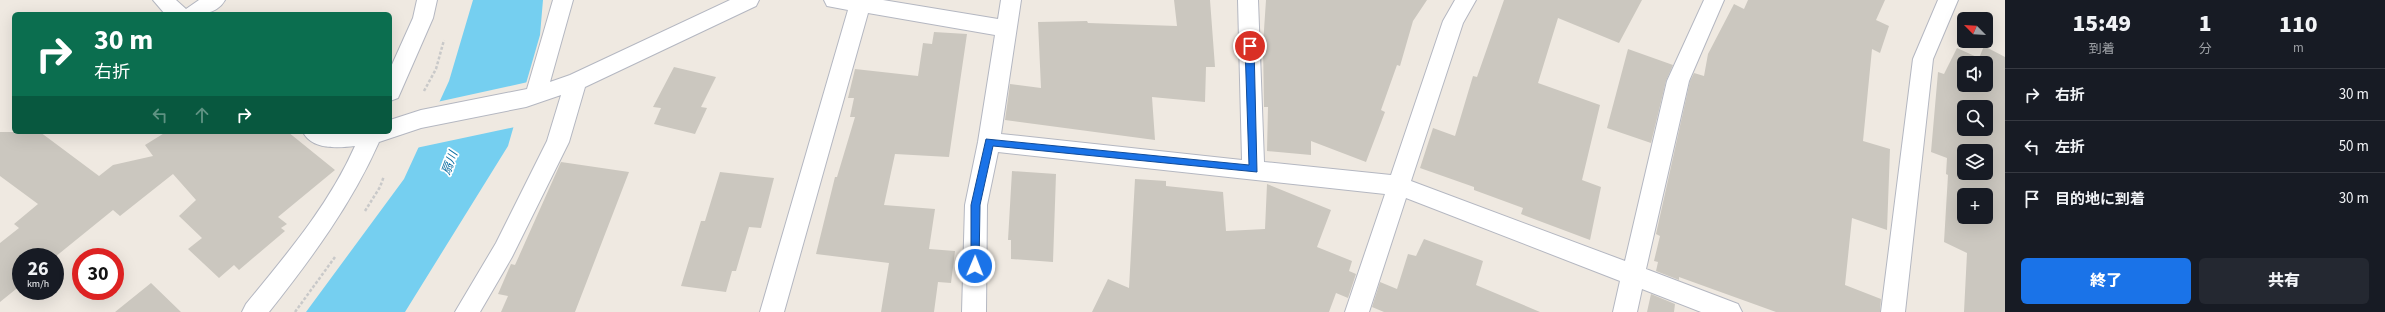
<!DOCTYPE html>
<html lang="ja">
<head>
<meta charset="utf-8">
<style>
  :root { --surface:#171b24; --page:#242831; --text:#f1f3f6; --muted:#9ea1a6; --line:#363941; --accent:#1a73e8 }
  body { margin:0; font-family:"Source Sans 3","Noto Sans JP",sans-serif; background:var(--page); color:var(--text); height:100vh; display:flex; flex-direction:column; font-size:15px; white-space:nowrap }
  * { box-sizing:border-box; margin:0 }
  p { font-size:13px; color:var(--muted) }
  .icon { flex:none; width:22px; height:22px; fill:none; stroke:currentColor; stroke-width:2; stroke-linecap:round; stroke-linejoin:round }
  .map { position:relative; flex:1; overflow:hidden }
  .details { display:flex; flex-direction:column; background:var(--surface); width:380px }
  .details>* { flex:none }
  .banner { position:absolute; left:12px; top:12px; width:380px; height:122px; border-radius:6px; box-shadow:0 4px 16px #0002; background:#0b6e4f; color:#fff; overflow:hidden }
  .needle { width:26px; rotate:294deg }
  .tools { position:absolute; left:1957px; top:12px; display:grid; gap:8px }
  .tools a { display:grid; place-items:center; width:36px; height:36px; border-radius:6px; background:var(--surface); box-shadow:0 4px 16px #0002; font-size:20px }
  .speed { position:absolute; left:12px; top:248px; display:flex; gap:8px; font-size:20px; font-weight:700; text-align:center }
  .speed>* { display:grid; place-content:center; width:52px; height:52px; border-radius:50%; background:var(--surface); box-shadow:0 4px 16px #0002; line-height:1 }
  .speed small { font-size:10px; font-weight:400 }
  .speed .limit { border:6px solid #d22; background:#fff; color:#111 }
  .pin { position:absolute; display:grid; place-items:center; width:34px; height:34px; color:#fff; margin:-17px; border:2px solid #fff; border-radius:50%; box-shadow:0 1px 4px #0007 }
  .me { position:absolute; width:44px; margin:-22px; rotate:1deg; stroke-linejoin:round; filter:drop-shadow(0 0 3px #0008) }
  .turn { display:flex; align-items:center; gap:14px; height:84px; padding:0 16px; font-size:18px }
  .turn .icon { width:52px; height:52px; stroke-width:2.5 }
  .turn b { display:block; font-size:28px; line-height:34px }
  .lanes { display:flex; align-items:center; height:38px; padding:0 16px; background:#0003; justify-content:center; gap:20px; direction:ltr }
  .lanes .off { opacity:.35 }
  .eta { display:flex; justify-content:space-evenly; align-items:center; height:68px; text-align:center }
  .eta b { font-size:24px; font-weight:800; line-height:28px }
  .action { display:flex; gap:8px; margin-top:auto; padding:8px 16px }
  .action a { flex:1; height:46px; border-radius:6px; background:var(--accent); color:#fff; font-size:16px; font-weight:800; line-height:46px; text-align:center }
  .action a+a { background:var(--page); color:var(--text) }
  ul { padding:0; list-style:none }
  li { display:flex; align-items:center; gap:12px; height:52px; padding:0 16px; border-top:1px solid var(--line) }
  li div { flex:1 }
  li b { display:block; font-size:15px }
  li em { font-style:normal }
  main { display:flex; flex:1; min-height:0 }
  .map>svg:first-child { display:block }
  .water { fill:#75cff0 }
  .pier { fill:#efe9e1 }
  .building { fill:#cbc7bf; fill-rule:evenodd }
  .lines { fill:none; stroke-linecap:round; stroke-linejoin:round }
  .minor-casing { stroke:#b4b7c1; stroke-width:2 }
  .path { stroke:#c9c9c9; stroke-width:2.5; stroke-dasharray:3 2; stroke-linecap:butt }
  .minor { fill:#fff; fill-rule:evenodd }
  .route { fill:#1a73e8; stroke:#114b97 }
  .labels { text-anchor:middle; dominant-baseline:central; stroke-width:3.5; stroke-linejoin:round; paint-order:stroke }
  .water-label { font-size:12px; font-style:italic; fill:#0d6fa3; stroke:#fff }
</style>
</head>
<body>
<main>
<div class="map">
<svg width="2005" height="312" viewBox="0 0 2005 312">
  <rect width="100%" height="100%" fill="#efe9e1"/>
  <path class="water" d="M473,0H543L540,35L508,146L405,312H306L404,179L449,81Z"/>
  <path class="pier" d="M528,82L515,127L416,148L437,102Z"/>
  <path class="building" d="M1174,0H1210L1215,67H1206L1205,102L1152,97L1155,140L1005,120L1010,84L1041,88L1038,22L1087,21L1088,23L1177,26Z
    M1266,0H1427L1413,21L1400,66L1397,65L1381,110L1385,112L1366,162L1311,141V155L1267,151L1268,107H1264L1263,45Z
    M1504,0H1642L1619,43L1558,18L1538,83L1600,105L1582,180L1601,187L1590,240L1521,214L1523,208L1474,190V187L1420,168L1433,128L1455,136L1473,76L1477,77Z
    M1748,0H1885L1876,20L1889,26L1880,53L1872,49L1863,141L1890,149L1887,230L1852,218L1845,285L1881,299L1880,312H1776L1679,277V280L1656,271L1658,262L1654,261L1660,236L1656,234L1690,81L1694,73L1704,76L1708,54L1734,4L1744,9Z
    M934,32L967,34L949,157L895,154L884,205L935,209L929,249L955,251L951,283L938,282L934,312H881L889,263L816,254L835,177H837L855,117H850L854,98H848L855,69L918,76L923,43L932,44Z
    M1984,46L2005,57V312H1964L1967,253L1944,242L1948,175L1946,174L1947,158L1931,152L1938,72L1944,74L1957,48L1979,58ZM1964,63H1986V85H1964ZM1964,107H1986V129H1964ZM1964,151H1986V173H1964ZM1964,195H1986V217H1964Z
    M1628,49L1673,65L1666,81L1651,143L1607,128Z
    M674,67L716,77L701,107L707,108L695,134L654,124L661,108L653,107Z
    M0,132H40L99,176L113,165L153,156L145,145L166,132H288L335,170L278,217L287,224L281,228L285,231L239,270L234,265L219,278L188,249L202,238L179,216L196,200L173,174L120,216L113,210L55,257H21V285L0,302V243L19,228L14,224L38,204L0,176Z
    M561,162L629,172L575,312H501L508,296L498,294L511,264L515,265Z
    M1012,171L1056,174L1053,262L1011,259V240H1008Z
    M720,172L774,178L761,228L749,227L736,271H732L726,292L681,286L701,221H705Z
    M1135,179L1166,181V186L1223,192L1226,231L1265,229L1267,184L1331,210L1317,247L1352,261L1349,271L1356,274L1348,298L1336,293L1329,312H1092L1108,279L1129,288Z
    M1424,239L1483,261L1476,285L1540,312H1384L1372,307L1380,282L1397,289L1408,254L1416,256Z
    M151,283L181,312H115Z
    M1651,294L1675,304L1674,312H1647Z"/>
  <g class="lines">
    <g class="minor-casing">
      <path id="minor" d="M153,0H176L186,9L199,0H225C214,20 184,14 165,14Z
        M417,0H437L433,18L398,98L390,101V69L413,18Z
        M553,0H573L550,82L570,75L730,0H759L756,6L585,87L569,142L512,257L480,312H455L496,243L547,141L561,95L526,107L421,128L379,142C351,205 311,259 269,312H242L246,304C286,255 329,205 355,146C338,148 312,150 303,132H390V120L421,110L527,89Z
        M824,0H883L998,19L1001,0H1021L1001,134L1242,160L1238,0H1258L1264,162L1391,175L1443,21L1455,0H1476L1463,23L1411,181L1625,261L1667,81L1704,0H1724L1689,81L1646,269L1738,304L1742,312H1701L1642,289L1637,312H1613L1620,281L1406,198L1369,312H1345L1385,194L998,152L987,205L986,312H962L965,205L978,142L995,35L868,13L784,312H760L848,10L827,6Z
        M1938,0H1958L1933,59L1905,312H1881L1913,59Z"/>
    </g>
    <path class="path" d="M424,91L436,69L444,40
      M365,211L380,187L384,176
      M295,312L335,257"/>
    <use href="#minor" class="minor"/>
  </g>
  <path class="route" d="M1250,43L1254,46L1257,172L993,146L980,205L979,266L975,270L971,269V205L986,139L1249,165L1245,46Z"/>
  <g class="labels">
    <g class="water-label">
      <text transform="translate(450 163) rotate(-70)">扇川</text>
    </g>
  </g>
</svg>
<div class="tools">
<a><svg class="needle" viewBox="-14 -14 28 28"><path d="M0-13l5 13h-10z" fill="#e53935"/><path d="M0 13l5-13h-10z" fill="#9ea1a6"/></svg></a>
<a><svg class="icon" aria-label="sound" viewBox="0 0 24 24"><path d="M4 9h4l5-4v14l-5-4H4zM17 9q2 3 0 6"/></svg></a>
<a><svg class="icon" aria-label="search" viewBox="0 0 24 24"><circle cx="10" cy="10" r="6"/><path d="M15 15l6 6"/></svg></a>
<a><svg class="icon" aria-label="layers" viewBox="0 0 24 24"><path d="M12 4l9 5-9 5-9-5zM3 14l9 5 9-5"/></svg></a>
<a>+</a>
</div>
<div class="speed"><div>26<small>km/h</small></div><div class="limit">30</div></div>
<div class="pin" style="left:1250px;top:46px;background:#d93025"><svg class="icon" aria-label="arrive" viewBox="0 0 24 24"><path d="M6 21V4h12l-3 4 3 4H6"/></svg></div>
<svg class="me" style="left:975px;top:266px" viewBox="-20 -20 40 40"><circle r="17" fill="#1a73e8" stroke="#fff" stroke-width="3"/><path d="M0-11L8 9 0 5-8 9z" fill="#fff"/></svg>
<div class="banner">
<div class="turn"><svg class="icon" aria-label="right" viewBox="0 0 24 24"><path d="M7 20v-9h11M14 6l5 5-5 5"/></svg><div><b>30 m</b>右折</div></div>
<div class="lanes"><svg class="icon off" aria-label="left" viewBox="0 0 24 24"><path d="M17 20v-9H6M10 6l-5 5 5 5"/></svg><svg class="icon off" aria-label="ahead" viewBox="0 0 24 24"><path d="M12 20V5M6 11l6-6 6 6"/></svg><svg class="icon" aria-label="right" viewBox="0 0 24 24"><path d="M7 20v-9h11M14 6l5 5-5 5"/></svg></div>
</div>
</div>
<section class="details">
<div class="eta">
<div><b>15:49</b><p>到着</p></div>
<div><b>1</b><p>分</p></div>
<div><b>110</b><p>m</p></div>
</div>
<ul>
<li><svg class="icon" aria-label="right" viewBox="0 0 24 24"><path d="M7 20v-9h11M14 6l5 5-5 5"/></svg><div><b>右折</b></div><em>30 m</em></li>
<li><svg class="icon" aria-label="left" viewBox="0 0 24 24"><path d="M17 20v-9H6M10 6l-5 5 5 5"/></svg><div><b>左折</b></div><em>50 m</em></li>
<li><svg class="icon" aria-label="arrive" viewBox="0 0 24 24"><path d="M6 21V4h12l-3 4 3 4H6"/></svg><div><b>目的地に到着</b></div><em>30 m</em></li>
</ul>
<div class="action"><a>終了</a><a>共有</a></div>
</section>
</main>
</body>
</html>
